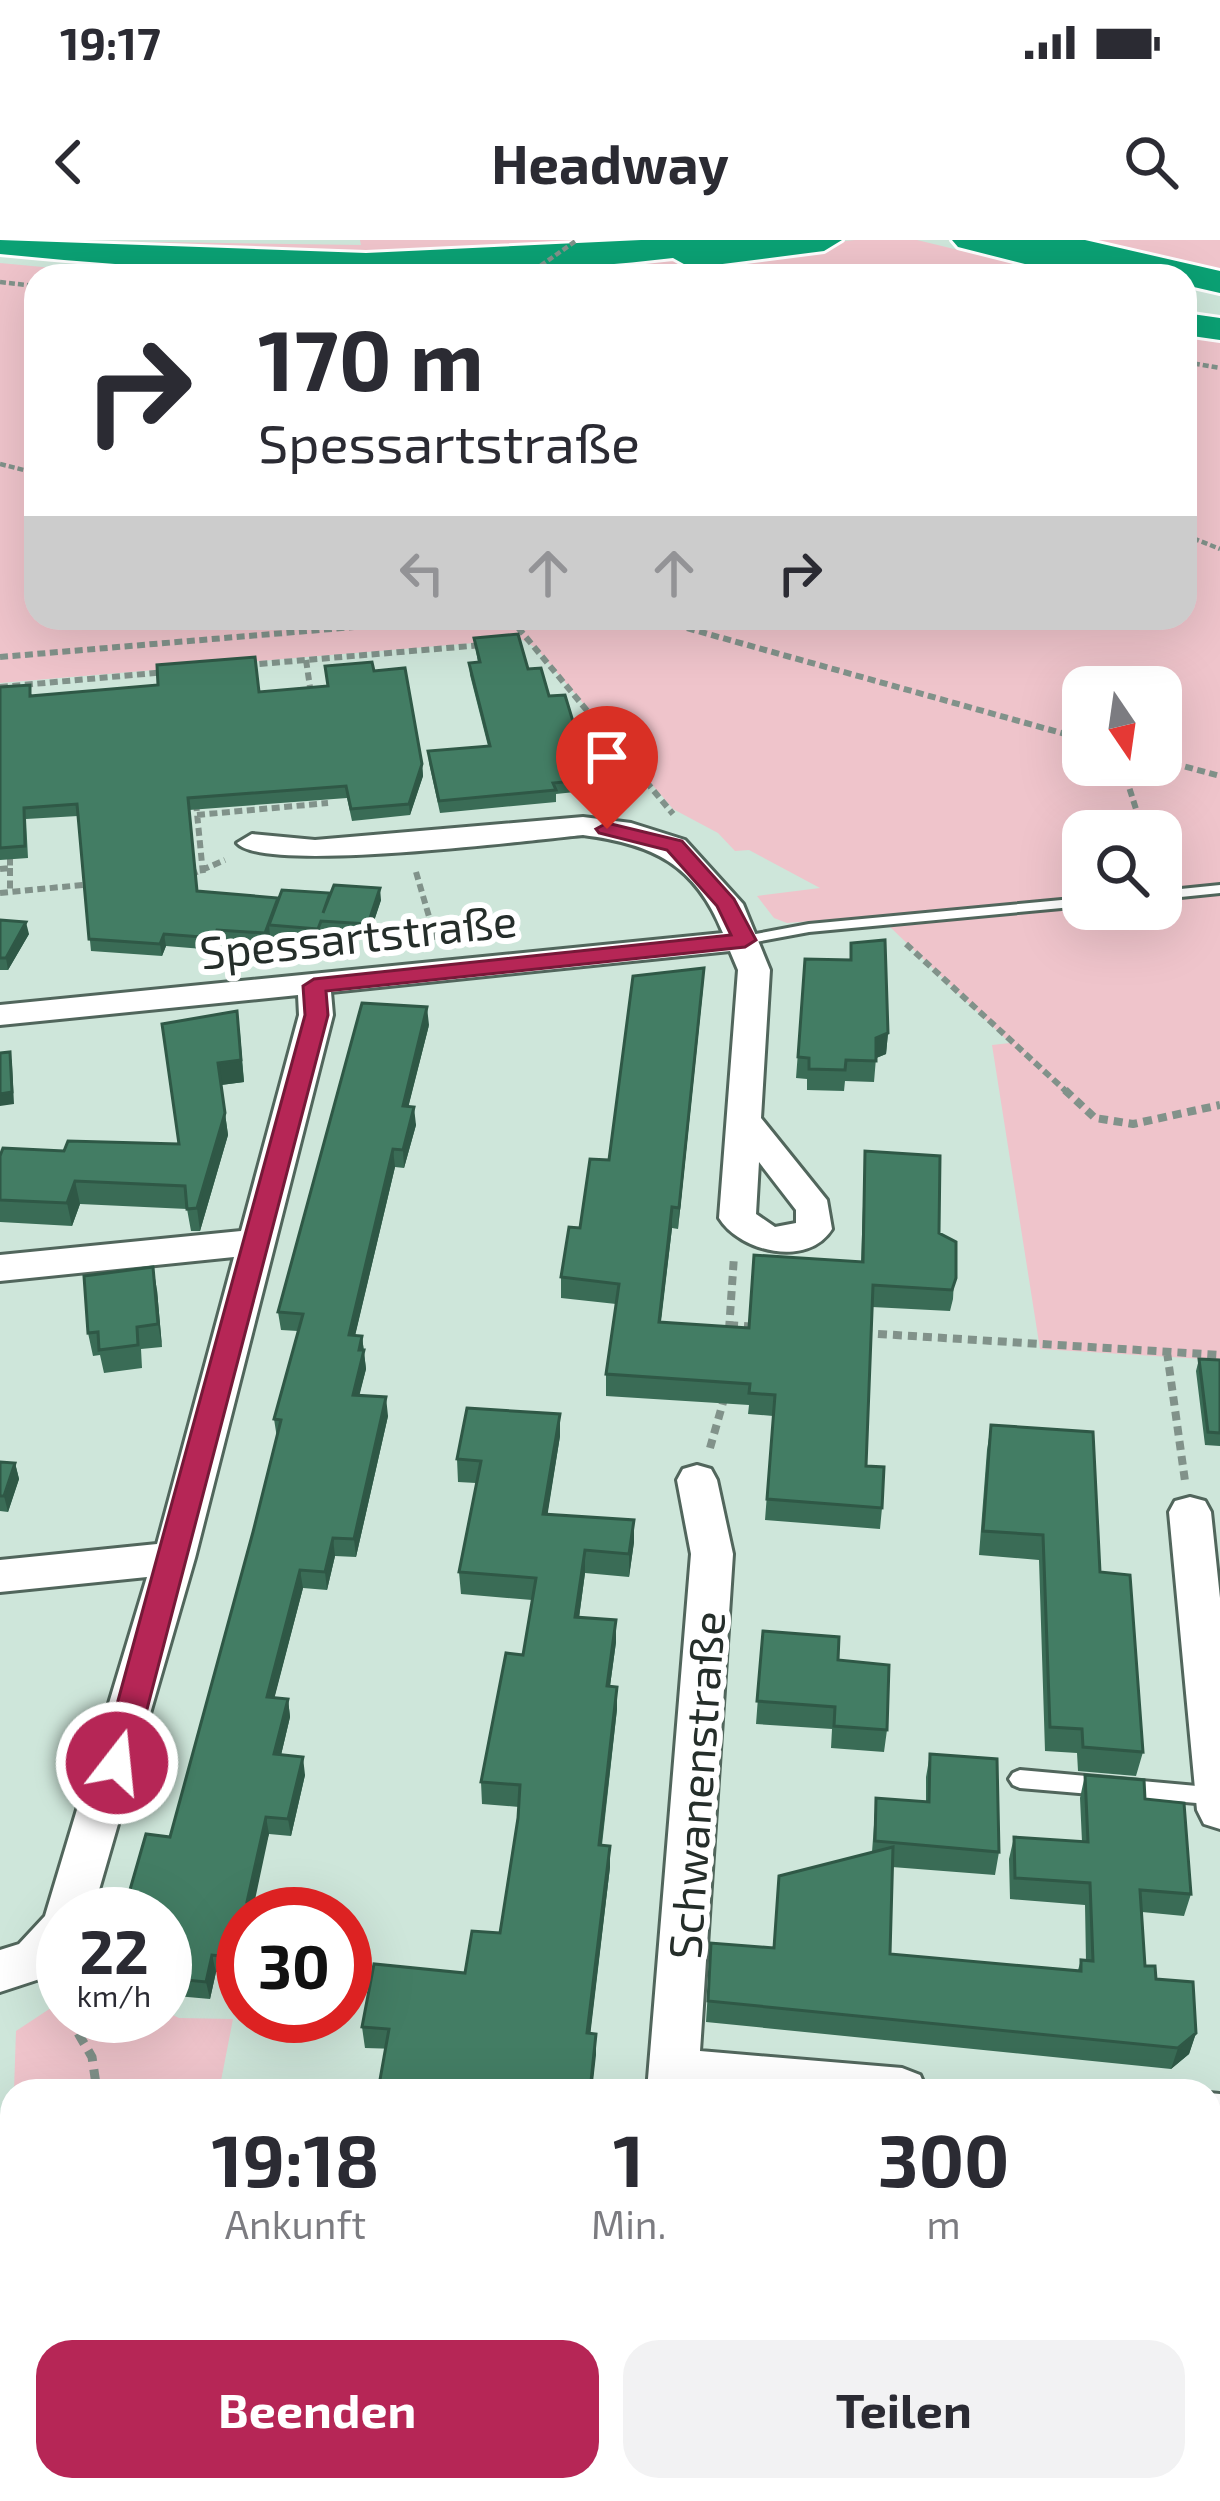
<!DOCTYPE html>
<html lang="de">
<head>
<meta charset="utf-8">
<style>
  :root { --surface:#fff; --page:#f2f2f3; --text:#2b2b33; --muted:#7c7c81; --accent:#b62656 }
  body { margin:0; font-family:"Exo 2",sans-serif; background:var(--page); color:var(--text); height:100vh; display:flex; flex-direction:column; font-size:45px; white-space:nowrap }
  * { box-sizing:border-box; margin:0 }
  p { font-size:39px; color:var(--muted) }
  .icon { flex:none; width:66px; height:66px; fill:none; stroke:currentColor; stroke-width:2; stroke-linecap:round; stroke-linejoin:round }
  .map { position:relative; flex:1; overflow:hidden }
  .details { position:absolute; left:0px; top:1839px; width:1221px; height:423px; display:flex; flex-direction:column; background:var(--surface); border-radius:36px 36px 0 0; box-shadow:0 12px 48px #0002 }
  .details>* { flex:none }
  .hud { position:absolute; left:24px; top:24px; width:1173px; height:366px; border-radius:36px; box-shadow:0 12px 48px #0002; background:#fff; color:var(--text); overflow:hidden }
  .needle { width:78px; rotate:167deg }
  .buttons { position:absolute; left:1062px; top:426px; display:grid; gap:24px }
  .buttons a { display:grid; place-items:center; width:120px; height:120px; border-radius:24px; background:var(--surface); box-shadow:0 12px 48px #0002; font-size:60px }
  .speed { position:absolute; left:36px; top:1647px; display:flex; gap:24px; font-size:60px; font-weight:700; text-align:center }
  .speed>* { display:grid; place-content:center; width:156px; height:156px; border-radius:50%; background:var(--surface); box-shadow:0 12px 48px #0002; line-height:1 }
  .speed small { font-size:30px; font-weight:400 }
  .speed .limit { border:18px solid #d22; background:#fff; color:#111 }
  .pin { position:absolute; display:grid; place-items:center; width:102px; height:102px; color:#fff; margin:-123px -51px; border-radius:50% 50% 50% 0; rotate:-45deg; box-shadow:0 0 12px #0007 }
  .pin .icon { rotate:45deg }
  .me { position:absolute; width:132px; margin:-66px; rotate:16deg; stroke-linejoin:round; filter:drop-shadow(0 0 9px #0008) }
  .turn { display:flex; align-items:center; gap:42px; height:252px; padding:0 36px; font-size:54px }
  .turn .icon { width:156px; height:156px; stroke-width:2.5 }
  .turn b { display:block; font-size:84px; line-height:102px }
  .lanes { display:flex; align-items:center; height:114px; padding:0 36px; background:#0003; justify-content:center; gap:60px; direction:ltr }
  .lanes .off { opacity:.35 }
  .eta { display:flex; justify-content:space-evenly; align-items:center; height:204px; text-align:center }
  .eta b { font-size:72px; font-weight:700; line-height:84px }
  .button { display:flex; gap:24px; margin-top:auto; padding:24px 36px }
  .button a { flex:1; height:138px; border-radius:36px; background:var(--accent); color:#fff; font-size:48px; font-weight:700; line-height:138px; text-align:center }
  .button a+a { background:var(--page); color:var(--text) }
  .status { display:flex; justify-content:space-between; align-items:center; height:84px; padding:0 60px; background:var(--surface); direction:ltr }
  .status svg { height:33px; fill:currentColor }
  header { display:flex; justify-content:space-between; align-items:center; height:156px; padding:0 36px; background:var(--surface); font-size:54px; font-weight:700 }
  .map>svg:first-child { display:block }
  .green { fill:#efc4cb; fill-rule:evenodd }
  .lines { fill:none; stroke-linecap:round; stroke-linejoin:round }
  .lane-casing { stroke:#51665c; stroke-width:6 }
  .street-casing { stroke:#51665c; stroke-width:6 }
  .highway-casing { stroke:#fff; stroke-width:6 }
  .path-far3 { stroke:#81928a; stroke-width:4.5; stroke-dasharray:6 3; stroke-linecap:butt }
  .path-far2 { stroke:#81928a; stroke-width:6; stroke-dasharray:8 4.5; stroke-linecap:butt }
  .path-far1 { stroke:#81928a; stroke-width:8; stroke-dasharray:9 6; stroke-linecap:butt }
  .path { stroke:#81928a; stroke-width:9; stroke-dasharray:12 8; stroke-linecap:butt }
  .lane { fill:#fff; fill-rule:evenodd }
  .street { fill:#fff; fill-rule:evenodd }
  .highway { fill:#0ba174; fill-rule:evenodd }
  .path-bridge { stroke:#81928a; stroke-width:4.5; stroke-dasharray:6 3; stroke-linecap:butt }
  .wall { fill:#3a6c56 }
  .shaded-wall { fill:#2f5846 }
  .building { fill:#437d64; stroke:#2f5846; stroke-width:3 }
  .route { fill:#b62656; stroke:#761938; stroke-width:3 }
  .labels { text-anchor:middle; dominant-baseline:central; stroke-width:12; stroke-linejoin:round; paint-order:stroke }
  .street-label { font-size:45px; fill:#252e2a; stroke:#fff }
</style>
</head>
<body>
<div class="status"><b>19:17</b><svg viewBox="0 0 49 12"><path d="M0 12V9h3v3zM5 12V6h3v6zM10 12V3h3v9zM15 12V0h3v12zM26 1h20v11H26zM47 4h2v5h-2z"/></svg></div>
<header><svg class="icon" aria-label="back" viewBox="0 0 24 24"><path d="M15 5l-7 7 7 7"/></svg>Headway<svg class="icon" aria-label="search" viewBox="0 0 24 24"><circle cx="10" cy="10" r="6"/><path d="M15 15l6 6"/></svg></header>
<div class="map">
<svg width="1220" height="2261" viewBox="0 0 1220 2261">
  <rect width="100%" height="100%" fill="#cee6da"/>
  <path class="green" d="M19,0L361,5L360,0H683C462,21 240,19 19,0Z
    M855,0H917L1066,36H525Z
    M1091,0H1220V30Z
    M0,23L139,36H36V378H1185V92L1220,96V1120L1040,1109L992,805L1010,803L888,685L872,676L787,683L774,678L757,656L820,648L749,610L735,611L718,593L673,569L536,408L521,399L0,443ZM1083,447H1161V525H1083ZM1083,591H1161V669H1083Z
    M63,1760V1776H165V1771L179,1778L233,1779L219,1851H14L16,1791Z
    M12,1885V2005L0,2010V1896Z"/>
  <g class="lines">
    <g class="lane-casing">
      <path id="lane" d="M1220,645V653L1161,659V651Z
        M1083,658V666L809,692L745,704L738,700L745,696L809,684Z
        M1020,1530L1219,1548L1220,1565L1020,1548L1013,1545L1009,1539L1013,1533Z"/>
    </g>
    <g class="street-casing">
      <path id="street" d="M583,577L631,583L685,600L743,664L770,730L761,878L827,960L832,989C808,1028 740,1012 719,978L738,730L730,711L331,752L333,775L195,1318L92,1674H63V1723L52,1735L0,1752V1710L19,1704L45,1676L147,1337L0,1352V1320L157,1304L234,1017L0,1041V1015L241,991L299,775L298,755L0,785V765L723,693C695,624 653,604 583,595C530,600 263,634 237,603L252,594L315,600ZM759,922L796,970V983L775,987L756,974Z
        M697,1225L711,1229L717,1240L733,1314L700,1811L902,1828L920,1835L927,1851H647L691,1314L677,1240L683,1229Z
        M1190,1257L1205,1261L1211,1272L1220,1358V1589L1204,1584L1197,1570L1169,1272L1175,1261Z
        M1209,1853L1220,1854V1902L1209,1901Z
        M616,2250H672V2261H614Z"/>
    </g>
    <g class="highway-casing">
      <path id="highway" d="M0,0L366,13L641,0H842L824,11L691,28L673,18C449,44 224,36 0,14Z
        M952,0H1085L1220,31V53L1185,45V36H1148L1095,24L1092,35L1072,36L958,7Z
        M1185,73L1220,78V100L1185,95Z"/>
    </g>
    <path class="path-far3" d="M0,42L36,46
      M1185,122L1220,128
      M0,224L36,233
      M1185,295L1220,309"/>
    <path class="path-far2" d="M510,378L673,574
      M651,378L1083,499
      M0,417L461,378
      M306,420L311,454
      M247,425L483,405
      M0,447L166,432
      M1161,520L1220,536
      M1122,525L1143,591
      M196,563L203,634
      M197,575L328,563
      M10,628V652
      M0,629L10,628V609
      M416,632L437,704
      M190,635L225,620
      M0,653L92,644
      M906,704L1068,853"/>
    <path class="path-far1" d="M1065,850L1095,878L1133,884L1220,865
      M729,1085L758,1087
      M729,1090L734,1016
      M863,1093L1220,1115
      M1167,1112L1185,1241
      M710,1208L724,1159"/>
    <path class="path" d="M54,1753L63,1768
      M68,1776L92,1817L97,1851
      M0,1969L12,1963
      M237,2250V2261
      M305,2261L312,2250"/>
    <use href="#lane" class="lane"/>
    <use href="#street" class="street"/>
    <use href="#highway" class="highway"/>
    <path class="path-bridge" d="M526,36L577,0"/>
  </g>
  <path class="wall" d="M474,398L528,429L549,456L588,531V543L575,544V552L556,554V562L440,573L429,523L428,511L488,506L470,435L469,423H478Z
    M374,431L422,524L423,536L410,575L352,581L347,558L189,570L197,652L278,658L381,660L369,696L322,693L319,701L270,697V696L266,705L218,702L215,710L166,706L162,716L91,711L78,576L26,579L28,618L0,620V447L32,455L259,452L328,446Z
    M0,680L29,694L8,730H0Z
    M851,703L888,793L886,814L876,818L874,842L845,841L844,851L807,850V839L796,838L805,719L850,720Z
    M704,728L678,989L672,988L661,1082L749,1088L861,1022L865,911L939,993L956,1002L953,1059L950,1071L872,1067L866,1226L882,1268L880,1289L765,1280L773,1176L748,1174L749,1165L606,1156V1134L616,1064L561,1058V1037L609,920Z
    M429,785L408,867L416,885L404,928L395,927L355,1095L362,1096L366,1129L359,1155L388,1176L356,1317L335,1316L327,1350L303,1348L274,1458L288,1459L290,1477L281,1515L305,1535L291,1596L269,1594L243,1674V1735L216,1732L210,1759L165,1755V1674L170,1597L253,1292L277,1198L274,1179L298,1091L281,1090L278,1072Z
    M240,793L244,842L221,845L228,895L200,991H191L187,969L80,964L72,986L0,982V916L179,904Z
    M157,1050L162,1107L141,1109L142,1128L104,1133L100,1115L93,1116L88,1093Z
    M1199,1119L1220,1120V1206L1205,1205L1196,1131Z
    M560,1174V1196L547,1275L634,1302L629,1337L585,1333L579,1378L616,1380V1402L610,1446L617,1447V1469L602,1605L610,1627L590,1793L596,1815L365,1808L362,1787L465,1733L500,1693L519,1567L482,1564L481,1542L523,1415L532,1360L461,1354L459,1332L476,1243L458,1242L457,1219Z
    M991,1185L1100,1332L1143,1512L1136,1536L1078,1531L1077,1513L1045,1511L1039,1320L979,1315L987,1210Z
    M0,1222L15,1223L19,1239L8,1272L0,1271Z
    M763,1391L838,1420L887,1490L884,1512L831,1508L832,1489L756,1484Z
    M930,1514L999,1612L995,1635L892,1627L890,1714L1078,1730L1081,1720L1086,1721L1085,1665L1010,1659L1009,1619L1014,1597L1082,1602L1080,1558L1085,1535L1145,1559L1191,1654L1184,1676L1142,1672L1145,1726L1196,1793L1189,1814L1171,1829L706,1782L711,1703L773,1708L872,1612L876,1558L926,1561V1537Z
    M1049,2250H1209L1220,2261H1049Z"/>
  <path class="shaded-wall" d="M422,524L423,536L410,575L409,564Z
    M380,648L381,660L369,696L368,684Z
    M26,682L29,694L8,730L6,718Z
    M269,685L270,696L266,705L265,693Z
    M164,694L166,706L162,716L160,704Z
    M704,728L703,748L678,989L679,968Z
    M427,767L429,785L404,884L403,866Z
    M237,771L244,842L221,845L218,823Z
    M888,793L886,814L874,819L876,798Z
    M10,812L12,825L14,864L0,866V854Z
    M414,867L416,885L404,928L403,910Z
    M225,873L228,895L200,991L197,968Z
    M393,909L395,927L351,1113L349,1095Z
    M75,941L80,964L72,986L67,963Z
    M672,967V988L658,1103L659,1082Z
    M153,1027L157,1050L162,1107L158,1084Z
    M362,1096L366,1129L355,1173L353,1155L359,1110Z
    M386,1157L388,1176L356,1317L354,1299Z
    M560,1174V1196L544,1297L543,1274Z
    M15,1223L19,1239L8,1272L4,1256Z
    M634,1280V1302L629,1337V1314Z
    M333,1298L335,1316L327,1350L325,1332Z
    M585,1310V1333L576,1399L575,1377Z
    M300,1330L303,1348L270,1475L267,1457Z
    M616,1380V1402L607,1468V1446Z
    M617,1447V1469L599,1626V1605Z
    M288,1459L290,1477L277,1532L274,1514Z
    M303,1517L305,1535L291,1596L288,1579Z
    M266,1577L269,1594L252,1674L247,1662Z
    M610,1606V1627L588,1814L587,1793Z
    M212,1715L216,1732L210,1759L206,1742Z
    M1196,1793L1189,1814L1171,1829L1178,1808Z
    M596,1794V1815L592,1851H590Z
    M12,2188L13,2261H3Z
    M225,2250H231L230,2261H224Z"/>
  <path class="building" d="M518,394L528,429L541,428L549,456L565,455L588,531L572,532L575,541L553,543L556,550L439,561L428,511L490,506L469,423L480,422L474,398Z
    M255,417L259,452L328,446L325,426L372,422L374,431L405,428L422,524L409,564L351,569L346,546L188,558L197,651L278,658L265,693L217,690L214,698L164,694L160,704L89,699L77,564L24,568L25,606L0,608V447L30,445V456L158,445L157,425Z
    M334,645L380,648L368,684L321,681L318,689L269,685L282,650L330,653L323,673Z
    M0,680L26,682L6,718H0Z
    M885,700L888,793L876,798V821L846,820L845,830L809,829V818L798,817L805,719L851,720V703Z
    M704,728L679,968L672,967L659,1082L749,1088L754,1015L863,1022L865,911L940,916L939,993L956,1002V1038L952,1050L873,1045L866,1226L884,1227L882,1268L767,1259L775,1155L749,1153L750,1144L606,1134L619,1044L561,1037L569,987L580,988L590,919L609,920L633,736Z
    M362,763L427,767L403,866L414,867L403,910L393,909L349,1095L362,1096L359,1110H364L353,1155L386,1157L354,1299L333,1298L325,1332L300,1330L267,1457L288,1459L274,1514L303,1517L288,1579L266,1577L247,1662L290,1666L288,1674H243V1718L212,1715L206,1742L165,1738V1674H123L146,1594L170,1597L253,1292L281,1180L274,1179L303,1074L278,1072Z
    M237,771L241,820L218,823L225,873L197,968L187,969L185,946L75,941L67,963L0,960V916L3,908L64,911L68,901L179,904L162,784Z
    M10,812L12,852L0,854V813Z
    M153,1027L158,1084L137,1087L138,1105L99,1110L98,1092L88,1093L84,1036Z
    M1199,1119L1220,1120V1193L1208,1192Z
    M467,1168L560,1174L543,1274L634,1280L629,1314L585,1310L575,1377L616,1380L607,1446L617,1447L599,1605L610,1606L587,1793L596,1794L590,1851H378L389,1789L362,1787L374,1724L465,1733L472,1691L500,1693L518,1578L520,1545L481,1542L506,1413L523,1415L536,1338L459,1332L481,1221L457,1219Z
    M991,1185L1093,1192L1100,1332L1130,1335L1143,1512L1083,1507L1082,1489L1050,1487L1043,1295L983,1291Z
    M0,1222L15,1223L4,1256H0Z
    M763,1391L839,1397L838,1420L889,1425L887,1490L834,1486L835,1467L757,1461Z
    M930,1514L997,1519L999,1612L875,1601L876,1558L929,1562Z
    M1085,1535L1144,1540L1145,1559L1184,1563L1191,1654L1140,1650L1145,1726H1155L1156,1739L1193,1742L1196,1793L1178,1808L708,1761L711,1703L774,1708L779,1636L893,1607L890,1714L1081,1731V1720L1093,1721L1090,1643L1015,1638L1014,1597L1088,1602Z
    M705,1848L744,1851H705Z
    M1209,1997H1211L1220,2113V2261H1055V2250H1209Z
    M0,2060H12V2188L3,2261H0Z
    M121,2250H225L224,2261H120Z
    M371,2250H440L482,2253V2250H591L590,2261H370Z
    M681,2250H868V2261H680Z"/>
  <path class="route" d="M607,583L682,601L734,659L756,700L745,707L326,751L328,775L133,1523L128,1532H105L101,1523L305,775L303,746L314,739L731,695L717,666L667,610L599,593L596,589Z"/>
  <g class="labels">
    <g class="street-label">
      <text transform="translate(358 695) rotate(-6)">Spessartstraße</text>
      <text transform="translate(695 1545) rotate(-86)">Schwanenstraße</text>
    </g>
  </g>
</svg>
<div class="buttons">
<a><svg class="needle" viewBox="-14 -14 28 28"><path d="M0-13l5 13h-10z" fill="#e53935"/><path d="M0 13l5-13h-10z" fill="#7c7c81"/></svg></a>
<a><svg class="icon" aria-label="search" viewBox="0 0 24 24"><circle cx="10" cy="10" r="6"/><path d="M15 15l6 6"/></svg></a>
</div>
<div class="speed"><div>22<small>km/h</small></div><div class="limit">30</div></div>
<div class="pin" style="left:607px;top:589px;background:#d93025"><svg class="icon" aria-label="arrive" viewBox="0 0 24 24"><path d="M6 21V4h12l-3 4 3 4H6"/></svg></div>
<svg class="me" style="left:117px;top:1523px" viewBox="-20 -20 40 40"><circle r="17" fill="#b62656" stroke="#fff" stroke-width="3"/><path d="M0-11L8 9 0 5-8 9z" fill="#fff"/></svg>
<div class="hud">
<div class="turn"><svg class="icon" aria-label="right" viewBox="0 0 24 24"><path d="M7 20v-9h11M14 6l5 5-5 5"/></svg><div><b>170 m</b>Spessartstraße</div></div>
<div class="lanes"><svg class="icon off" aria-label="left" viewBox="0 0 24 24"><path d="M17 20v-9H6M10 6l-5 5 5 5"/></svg><svg class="icon off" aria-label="ahead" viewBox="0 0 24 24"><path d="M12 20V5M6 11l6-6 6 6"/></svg><svg class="icon off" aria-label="ahead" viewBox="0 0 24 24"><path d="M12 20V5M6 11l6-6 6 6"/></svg><svg class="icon" aria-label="right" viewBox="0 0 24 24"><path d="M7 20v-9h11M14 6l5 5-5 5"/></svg></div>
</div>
<section class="details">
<div class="eta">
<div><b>19:18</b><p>Ankunft</p></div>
<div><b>1</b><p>Min.</p></div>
<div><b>300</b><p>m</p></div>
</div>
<div class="button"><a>Beenden</a><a>Teilen</a></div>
</section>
</div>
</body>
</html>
